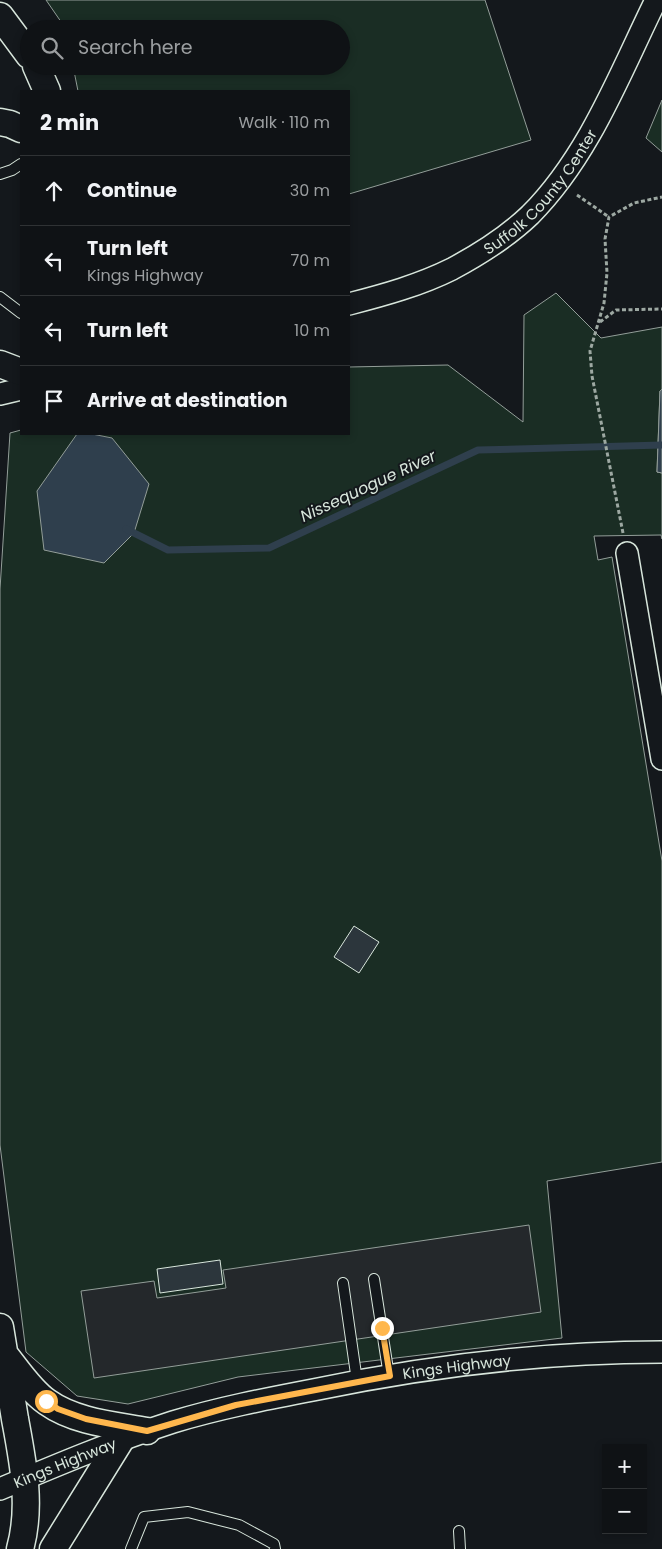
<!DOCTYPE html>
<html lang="en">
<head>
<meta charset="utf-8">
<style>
	body { margin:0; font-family:Poppins,sans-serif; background:#181b1e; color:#f1f3f6 }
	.controls { position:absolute; right:15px; bottom:15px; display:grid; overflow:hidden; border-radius:0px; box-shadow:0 2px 8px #0003 }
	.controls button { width:45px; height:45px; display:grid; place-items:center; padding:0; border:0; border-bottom:1px solid #2f3234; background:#0f1215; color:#f1f3f6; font:25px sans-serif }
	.stop { position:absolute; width:15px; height:15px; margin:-11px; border:4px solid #ffb74d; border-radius:50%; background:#fff }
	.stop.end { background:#ffb74d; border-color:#fff; box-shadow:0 1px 5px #0008 }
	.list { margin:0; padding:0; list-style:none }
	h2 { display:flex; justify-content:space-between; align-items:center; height:65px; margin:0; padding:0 20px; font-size:21px }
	h2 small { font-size:16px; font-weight:400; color:#9b9ea0 }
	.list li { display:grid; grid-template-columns:32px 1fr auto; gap:15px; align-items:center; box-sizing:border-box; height:70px; padding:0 20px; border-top:1px solid #2f3234 }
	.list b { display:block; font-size:19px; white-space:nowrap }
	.list p { margin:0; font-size:16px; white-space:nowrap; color:#9b9ea0 }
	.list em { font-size:16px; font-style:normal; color:#9b9ea0 }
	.icon { flex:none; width:28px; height:28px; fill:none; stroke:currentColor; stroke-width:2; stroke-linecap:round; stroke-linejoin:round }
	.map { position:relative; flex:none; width:662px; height:1549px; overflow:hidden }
	.search { position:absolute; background:#0f1215; box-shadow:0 2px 8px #0003; left:20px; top:20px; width:330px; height:55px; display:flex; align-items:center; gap:12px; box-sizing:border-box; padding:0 18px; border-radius:28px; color:#9b9ea0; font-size:19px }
	.panel { position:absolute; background:#0f1215; box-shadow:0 2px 8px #0003; left:20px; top:90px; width:330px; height:345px; border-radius:0px }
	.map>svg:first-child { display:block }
</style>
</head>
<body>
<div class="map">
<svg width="662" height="1549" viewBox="0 0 662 1549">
	<rect width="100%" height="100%" fill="#14181c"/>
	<path fill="#1a2d24" stroke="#939e99" d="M46 0H485L531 140 349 194V91H78L73 66H341V29H66Z
		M662 100V152L646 138Z
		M556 293 601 338 662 327V389L660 391 657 472 662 473V539L661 535 594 536 598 560 612 557 662 861V1162L547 1181 562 1338 238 1377 128 1404 77 1396 26 1352 0 1145V589L10 433 21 430V434H349V367L448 365 523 422 524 315Z"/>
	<path fill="#24282b" stroke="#939e99" d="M529 1225 541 1312 94 1378 81 1291 154 1281 157 1298 226 1288 223 1270Z"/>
	<path fill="#2f3f4d" stroke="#939e99" d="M662 389V473L657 472 660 391Z
		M77 434H92L112 438 149 484 134 533 104 563 44 550 37 491Z"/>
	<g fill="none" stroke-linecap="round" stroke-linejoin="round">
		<path stroke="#2f3f4d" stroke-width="7" d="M126 529 168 550 269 548 478 450 662 445"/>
	</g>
	<path fill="#2c363c" stroke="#d8e6dc" d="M354 926 379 942 359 973 334 957Z
		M220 1260 223 1284 160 1293 157 1269Z"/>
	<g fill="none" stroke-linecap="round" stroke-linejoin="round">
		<g stroke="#d8e6dc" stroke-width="12">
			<path id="service" d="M0 174 12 170 21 164
				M0 297 21 313
				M374 1279 389 1376
				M343 1283 357 1381
				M459 1531 460 1549
				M131 1549 144 1517 188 1512 239 1525 274 1544 275 1549"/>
		</g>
		<g stroke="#d8e6dc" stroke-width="24">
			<g id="minor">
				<path id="s1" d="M349 304C384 295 420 285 452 269 480 254 507 237 530 215 589 156 620 73 656 0"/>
				<path d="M0 394 21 389"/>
				<path d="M627 553 662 759"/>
				<path id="s2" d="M0 1489C57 1465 114 1441 173 1422 219 1408 266 1399 313 1390 428 1366 544 1352 662 1352"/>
			</g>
		</g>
		<g stroke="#d8e6dc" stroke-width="29">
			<path id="tertiary" d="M0 16 29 55
				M36 66 47 91
				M0 122 10 124 21 129
				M0 364 21 372
				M0 1327C5 1358 10 1388 15 1419 23 1462 32 1506 20 1549
				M6 1356C18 1371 31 1391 47 1402 75 1422 114 1425 147 1431
				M53 1549 120 1441"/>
		</g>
		<path stroke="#9da8a2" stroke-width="3" stroke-dasharray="4 2.5" stroke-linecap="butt" d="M577 195 609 217
			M600 322 616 310 662 309
			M623 533 592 376 590 351 604 303 607 273 605 239 609 217 634 203 662 197"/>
		<use href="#service" stroke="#14181c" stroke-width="10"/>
		<use href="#minor" stroke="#14181c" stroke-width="21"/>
		<use href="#tertiary" stroke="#14181c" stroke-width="26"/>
	</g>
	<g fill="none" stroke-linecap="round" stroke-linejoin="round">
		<path stroke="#ffb74d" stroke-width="6" d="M46 1401 58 1409 86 1419 147 1431 236 1405 390 1376 382 1328"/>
	</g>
	<g text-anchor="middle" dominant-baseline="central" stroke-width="4" stroke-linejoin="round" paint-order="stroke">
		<g font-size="15" fill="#d8e6dc" stroke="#14181c">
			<text stroke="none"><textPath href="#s1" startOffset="228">Suffolk County Center</textPath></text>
			<text stroke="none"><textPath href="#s2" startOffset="475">Kings Highway</textPath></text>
			<text stroke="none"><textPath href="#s2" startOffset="70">Kings Highway</textPath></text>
		</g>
		<g font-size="16" font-style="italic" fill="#d8e6dc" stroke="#14181c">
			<text transform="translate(368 486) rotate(-25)">Nissequogue River</text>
		</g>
	</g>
</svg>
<div class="controls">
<button>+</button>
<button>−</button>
</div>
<div class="stop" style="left:46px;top:1401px"></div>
<div class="stop end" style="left:382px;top:1328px"></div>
<div class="search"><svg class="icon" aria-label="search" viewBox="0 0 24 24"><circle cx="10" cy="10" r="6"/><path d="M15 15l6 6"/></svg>Search here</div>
<section class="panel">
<h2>2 min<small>Walk · 110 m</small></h2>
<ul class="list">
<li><svg class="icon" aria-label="ahead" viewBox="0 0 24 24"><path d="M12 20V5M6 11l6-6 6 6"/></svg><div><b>Continue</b></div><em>30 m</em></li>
<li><svg class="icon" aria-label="left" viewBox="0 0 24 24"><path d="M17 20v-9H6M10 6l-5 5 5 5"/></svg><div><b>Turn left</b><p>Kings Highway</p></div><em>70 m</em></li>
<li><svg class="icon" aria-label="left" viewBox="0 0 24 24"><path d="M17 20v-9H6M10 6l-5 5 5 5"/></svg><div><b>Turn left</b></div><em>10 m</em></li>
<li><svg class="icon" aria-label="arrive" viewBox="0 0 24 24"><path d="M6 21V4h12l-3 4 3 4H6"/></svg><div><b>Arrive at destination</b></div></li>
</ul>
</section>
</div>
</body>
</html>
